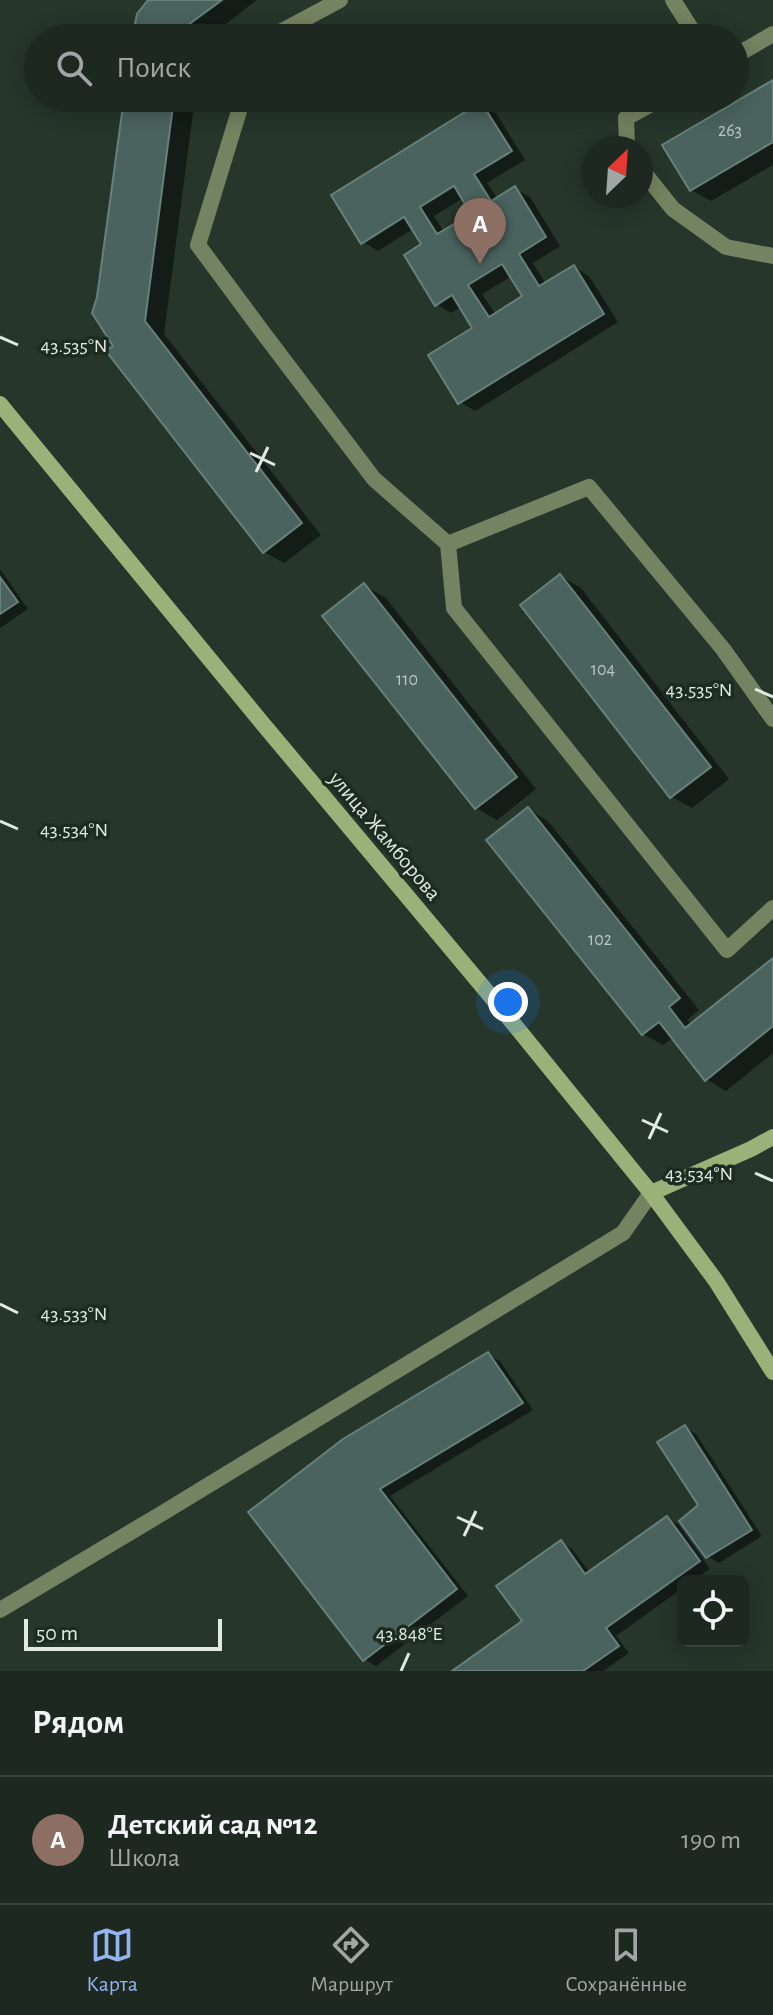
<!DOCTYPE html>
<html lang="ru">
<head>
<meta charset="utf-8">
<style>
	body { margin:0; font-family:"Alegreya Sans",sans-serif; background:#29342d; color:#f1f3f6 }
	.controls { position:absolute; right:24px; bottom:24px; display:grid; overflow:hidden; border-radius:12px; box-shadow:0 4px 20px #0003 }
	.controls button { width:72px; height:72px; display:grid; place-items:center; padding:0; border:0; border-bottom:2px solid #3a443e; background:#1c2820; color:#f1f3f6; font:40px sans-serif }
	.compass { position:absolute; left:581px; top:136px; width:72px; height:72px; border-radius:50%; background:#1c2820; box-shadow:0 4px 20px #0003; rotate:25deg }
	.scale { position:absolute; left:24px; bottom:20px; width:198px; box-sizing:border-box; padding-left:8px; border:4px solid #e0eae3; border-top:0; font-size:22px; line-height:28px; white-space:nowrap; color:#e0eae3; -webkit-text-stroke:6px #1c2c21; paint-order:stroke }
	.you { position:absolute; left:508px; top:1002px; width:28px; height:28px; margin:-20px; border:6px solid #fff; border-radius:50%; background:#1a73e8; box-shadow:0 0 0 12px #1a73e833 }
	.badge { display:grid; place-items:center; width:52px; height:52px; border-radius:50%; background:#95b2f1; color:#fff; font-size:26px; font-weight:700 }
	.pin { position:absolute; translate:-50% -66px; filter:drop-shadow(0 2px 4px #0008) }
	.pin::after { content:''; position:absolute; top:42px; width:28px; height:24px; background:inherit; clip-path:polygon(0 0,100% 0,50% 100%) }
	.list { margin:0; padding:0; list-style:none }
	h2 { display:flex; justify-content:space-between; align-items:center; height:104px; margin:0; padding:0 32px; font-size:34px }
	h2 small { font-size:26px; font-weight:400; color:#a0a6a5 }
	.list li { display:grid; grid-template-columns:52px 1fr auto; gap:24px; align-items:center; box-sizing:border-box; height:128px; padding:0 32px; border-top:2px solid #3a443e }
	.list b { display:block; font-size:30px; white-space:nowrap }
	.list p { margin:0; font-size:26px; white-space:nowrap; color:#a0a6a5 }
	.list em { font-size:26px; font-style:normal; color:#a0a6a5 }
	.icon { flex:none; width:44px; height:44px; fill:none; stroke:currentColor; stroke-width:2; stroke-linecap:round; stroke-linejoin:round }
	.map { position:relative; flex:none; width:773px; height:1671px; overflow:hidden }
	.search { position:absolute; background:#1c2820; box-shadow:0 4px 20px #0003; left:24px; right:24px; top:24px; height:88px; display:flex; align-items:center; gap:20px; box-sizing:border-box; padding:0 28px; border-radius:44px; color:#a0a6a5; font-size:30px }
	.sheet { height:232px; background:#1c2820 }
	nav { display:flex; justify-content:space-around; align-items:center; box-sizing:border-box; height:112px; border-top:2px solid #3a443e; background:#1c2820; font-size:22px; color:#a0a6a5 }
	nav a { display:grid; justify-items:center; gap:4px }
	nav .on { color:#95b2f1 }
	.map>svg:first-child { display:block }
</style>
</head>
<body>
<div class="map">
<svg width="773" height="1671" viewBox="0 0 773 1671">
	<rect width="100%" height="100%" fill="#26362b"/>
	<path fill="#0007" fill-rule="evenodd" d="M150 0H257L208 38H134Z
		M773 82V165L711 201 691 190Z
		M126 98H195L164 334 321 535 284 563 264 552 116 346 99 297Z
		M482 105 496 113 525 160 487 183 498 199 515 189 530 197 560 246 533 263 546 284 574 267 589 276 618 322 475 411 460 402 475 328 461 307 451 313 436 304 424 245 413 229 378 251 363 242ZM463 198 474 214 444 232 434 216ZM512 276 525 297 496 315 482 294Z
		M0 569 28 609 0 628Z
		M560 576 581 588 729 779 692 808 672 797 523 605Z
		M364 586 385 597 536 789 497 820 476 808 325 616Z
		M528 809 548 821 699 1010 687 1020 692 1025 773 961V1053L726 1091 706 1079 673 1038 663 1045 643 1034Z
		M488 1355 500 1361 533 1410 390 1496 468 1596 376 1666 364 1659 344 1441Z
		M685 1427 696 1434 762 1536 719 1563 707 1556 701 1505Z
		M667 1518 679 1525 710 1569 693 1581H683V1588L616 1636 629 1653 603 1671H455L525 1621 561 1542 572 1549 590 1573Z"/>
	<path fill="#4a635e" stroke="#67807b" stroke-width="2" fill-rule="evenodd" d="M148 0H222L188 25 182 38H132L137 14Z
		M773 80V142L690 191 662 145Z
		M124 98H174L145 321 302 523 263 553 106 351 113 346 92 313 97 297Z
		M481 102 512 151 474 174 491 201 515 186 546 237 519 254 539 286 574 265 604 314 458 404 428 355 472 328 452 295 435 306 404 255 421 244 404 217 361 244 331 195ZM454 186 471 214 437 234 420 207ZM502 264 522 296 489 317 468 285Z
		M560 574 711 767 670 798 520 605Z
		M0 577 18 602 0 614Z
		M364 583 517 777 475 809 322 616Z
		M528 807 680 998 669 1007 685 1028 773 958V1026L705 1081 659 1022 642 1035 486 840Z
		M488 1352 523 1403 380 1489 457 1589 363 1661 248 1512 343 1439Z
		M685 1425 752 1530 706 1558 679 1521 698 1505 657 1442Z
		M667 1516 700 1561 606 1628 619 1646 583 1671H452L522 1621 496 1586 561 1540 585 1574Z"/>
	<g fill="none" stroke-linecap="round" stroke-linejoin="round">
		<path stroke="#748361" stroke-width="16" d="M673 0 697 38
			M269 38 340 0
			M735 56 773 34
			M243 98 198 245 261 330 374 479 448 544 589 487 723 649 773 719
			M627 148 626 118 662 98
			M641 169 673 209 726 247 773 256
			M448 544 454 608 727 950 773 908
			M0 1610 161 1514 623 1233 651 1193"/>
		<path stroke="#9ab179" stroke-width="16" d="M0 404 258 718 504 1012 651 1193 716 1281 773 1372
			M651 1193 751 1149 773 1137"/>
	</g>
	<path fill="none" stroke="#e0eae3" stroke-width="3" d="M0 337 18 345M250 453 275 465M256 472 268 447M755 689 773 697M0 821 18 829M642 1120 668 1132M649 1139 661 1113M755 1173 773 1181M0 1304 18 1313M457 1517 483 1529M464 1536 476 1511M401 1671 409 1653"/>
	<g text-anchor="middle" dominant-baseline="central" stroke-width="7" stroke-linejoin="round" paint-order="stroke">
		<g font-size="18" fill="#bac8c2">
			<text x="730" y="131">263</text>
			<text x="603" y="670">104</text>
			<text x="407" y="680">110</text>
			<text x="600" y="940">102</text>
		</g>
		<g font-size="22" fill="#e0eae3" stroke="#1c2c21">
			<text transform="translate(385 836) rotate(50)">улица Жамборова</text>
		</g>
	</g>
	<g font-size="20" text-anchor="middle" fill="#e0eae3" stroke="#1c2c21" stroke-width="7" stroke-linejoin="round" paint-order="stroke">
		<text x="74" y="352">43.535°N</text>
		<text x="699" y="696">43.535°N</text>
		<text x="74" y="836">43.534°N</text>
		<text x="699" y="1180">43.534°N</text>
		<text x="74" y="1320">43.533°N</text>
		<text x="409" y="1640">43.848°E</text>
	</g>
</svg>
<div class="controls">
<button><svg class="icon" aria-label="locate" viewBox="0 0 24 24"><circle cx="12" cy="12" r="6"/><path d="M12 2v4M12 18v4M2 12h4M18 12h4"/></svg></button>
</div>
<svg class="compass" viewBox="-18 -18 36 36"><path d="M0-13l5 13h-10z" fill="#e53935"/><path d="M0 13l5-13h-10z" fill="#a0a6a5"/></svg>
<div class="scale">50 m</div>
<div class="you"></div>
<div class="pin badge" style="left:480px;top:264px;background:#8d6e63">A</div>
<div class="search"><svg class="icon" aria-label="search" viewBox="0 0 24 24"><circle cx="10" cy="10" r="6"/><path d="M15 15l6 6"/></svg>Поиск</div>
</div>
<section class="sheet">
<h2>Рядом<small></small></h2>
<ul class="list">
<li><span class="badge" style="background:#8d6e63">A</span><div><b>Детский сад №12</b><p>Школа</p></div><em>190 m</em></li>
</ul>
</section>
<nav>
<a class="on"><svg class="icon" aria-label="map" viewBox="0 0 24 24"><path d="M3 6l6-2 6 2 6-2v14l-6 2-6-2-6 2zM9 4v14M15 6v14"/></svg>Карта</a>
<a><svg class="icon" aria-label="directions" viewBox="0 0 24 24"><path d="M12 3l9 9-9 9-9-9zM9 14v-3h6M13 9l2 2-2 2"/></svg>Маршрут</a>
<a><svg class="icon" aria-label="saved" viewBox="0 0 24 24"><path d="M7 4h10v16l-5-4-5 4z"/></svg>Сохранённые</a>
</nav>
</body>
</html>
